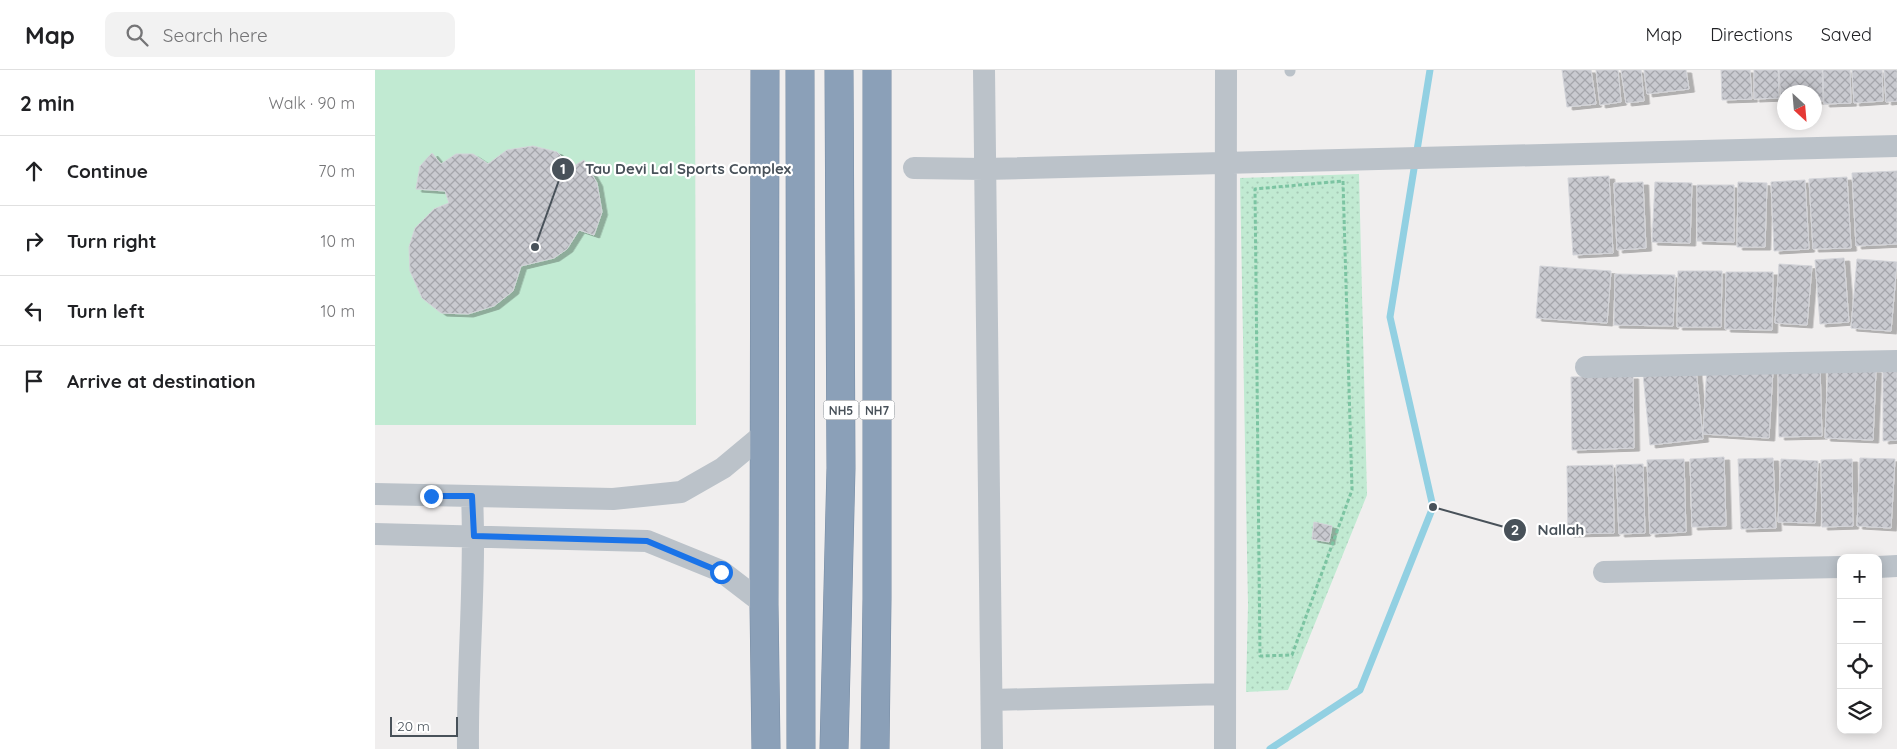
<!DOCTYPE html>
<html lang="en">
<head>
<meta charset="utf-8">
<style>
	body { margin:0; font-family:Quicksand,sans-serif; background:#f2f2f2; color:#202124 }
	.controls { position:absolute; right:15px; bottom:15px; display:grid; overflow:hidden; border-radius:10px; box-shadow:0 2px 12px #0003 }
	.controls button { width:45px; height:45px; display:grid; place-items:center; padding:0; border:0; border-bottom:1px solid #e0e0e0; background:#fff; color:#202124; font:25px sans-serif }
	.compass { position:absolute; left:1402px; top:15px; width:45px; height:45px; border-radius:50%; background:#fff; box-shadow:0 2px 12px #0003; rotate:154deg }
	.scale { position:absolute; left:15px; bottom:12px; width:68px; box-sizing:border-box; padding-left:5px; border:2px solid #485159; border-top:0; font-size:14px; line-height:18px; white-space:nowrap; color:#485159; -webkit-text-stroke:4px #fff; paint-order:stroke }
	.stop { position:absolute; width:15px; height:15px; margin:-11px; border:4px solid #1a73e8; border-radius:50%; background:#fff }
	.stop.end { background:#1a73e8; border-color:#fff; box-shadow:0 1px 5px #0008 }
	.list { margin:0; padding:0; list-style:none }
	h2 { display:flex; justify-content:space-between; align-items:center; height:65px; margin:0; padding:0 20px; font-size:21px }
	h2 small { font-size:16px; font-weight:400; color:#757577 }
	.list li { display:grid; grid-template-columns:32px 1fr auto; gap:15px; align-items:center; box-sizing:border-box; height:70px; padding:0 20px; border-top:1px solid #e0e0e0 }
	.list b { display:block; font-size:19px; white-space:nowrap }
	.list em { font-size:16px; font-style:normal; color:#757577 }
	.icon { flex:none; width:28px; height:28px; fill:none; stroke:currentColor; stroke-width:2; stroke-linecap:round; stroke-linejoin:round }
	.map { position:relative; flex:none; width:1522px; height:679px; overflow:hidden }
	header { display:flex; align-items:center; gap:30px; box-sizing:border-box; height:70px; padding:0 25px; background:#fff; border-bottom:1px solid #e0e0e0 }
	header strong { font-size:24px }
	nav { display:flex; gap:28px; margin-inline-start:auto; font-size:18px }
	.search { width:350px; height:45px; background:#f2f2f2; display:flex; align-items:center; gap:12px; box-sizing:border-box; padding:0 18px; border-radius:10px; color:#757577; font-size:19px }
	main { display:flex }
	aside { flex:1; background:#fff }
	.map>svg:first-child { display:block }
</style>
</head>
<body>
<header>
<strong>Map</strong>
<div class="search"><svg class="icon" aria-label="search" viewBox="0 0 24 24"><circle cx="10" cy="10" r="6"/><path d="M15 15l6 6"/></svg>Search here</div>
<nav><a>Map</a><a>Directions</a><a>Saved</a></nav>
</header>
<main>
<aside>
<h2>2 min<small>Walk · 90 m</small></h2>
<ul class="list">
<li><svg class="icon" aria-label="ahead" viewBox="0 0 24 24"><path d="M12 20V5M6 11l6-6 6 6"/></svg><div><b>Continue</b></div><em>70 m</em></li>
<li><svg class="icon" aria-label="right" viewBox="0 0 24 24"><path d="M7 20v-9h11M14 6l5 5-5 5"/></svg><div><b>Turn right</b></div><em>10 m</em></li>
<li><svg class="icon" aria-label="left" viewBox="0 0 24 24"><path d="M17 20v-9H6M10 6l-5 5 5 5"/></svg><div><b>Turn left</b></div><em>10 m</em></li>
<li><svg class="icon" aria-label="arrive" viewBox="0 0 24 24"><path d="M6 21V4h12l-3 4 3 4H6"/></svg><div><b>Arrive at destination</b></div></li>
</ul>
</aside>
<div class="map">
<svg width="1522" height="679" viewBox="0 0 1522 679">
	<defs>
		<pattern id="green-dots" width="8" height="8" patternUnits="userSpaceOnUse" patternTransform="scale(1.25)"><rect width="8" height="8" fill="#c1ead2"/><path d="M2 2h.1M6 6h.1" fill="none" stroke="#a7cab7" stroke-width="1.8" stroke-linecap="round"/></pattern>
		<pattern id="building-cross-hatch" width="8" height="8" patternUnits="userSpaceOnUse" patternTransform="scale(1.25)"><rect width="8" height="8" fill="#c9cad0"/><path d="M0 0l8 8M0 8l8-8" fill="none" stroke="#a5a6ac"/></pattern>
		<filter id="shadow"><feDropShadow dx="5.5" dy="3" stdDeviation="0" flood-color="#0004"/></filter>
	</defs>
	<rect width="100%" height="100%" fill="#f0eeee"/>
	<path fill="url(#green-dots)" d="M984 104 992 425 913 620 871 622 873 535 865 108Z"/>
	<path fill="#c1ead2" d="M0 0H320L321 355H0Z"/>
	<g fill="none" stroke-linecap="round" stroke-linejoin="round">
		<path stroke="#92d0e2" stroke-width="7" d="M895 679 985 620 1058 437 1015 247 1055 0"/>
	</g>
	<path fill="url(#building-cross-hatch)" stroke="#d3d4d9" filter="url(#shadow)" d="M1187 0H1216L1221 34 1192 37Z
		M1221 0H1243L1246 32 1225 35Z
		M1246 0H1266L1269 31 1251 33Z
		M1269 0H1311L1314 19 1272 24Z
		M1346 0H1375L1377 29 1347 30Z
		M1379 0H1403L1404 28 1379 29Z
		M1404 0H1447L1448 31H1440V22H1410V32H1406Z
		M1448 0H1475L1476 33 1449 34Z
		M1477 0H1507L1508 31 1479 33Z
		M1509 0H1522V31L1511 32Z
		M158 76 182 82 197 97 209 90 222 113 227 142 219 165 204 160 192 179 179 188 146 196 138 221 119 236 93 244 66 243 47 228 35 201 34 177 40 158 59 139 74 133 70 121 41 119 45 96 57 83 66 94 81 84H98L113 94 132 80Z
		M1522 101V174L1481 176 1477 103Z
		M1234 106 1238 183 1198 185 1193 108Z
		M1472 107 1476 178 1438 179 1434 109Z
		M1430 110 1434 179 1399 181 1396 112Z
		M1268 112 1271 178 1242 180 1239 113Z
		M1280 112 1317 113 1315 173 1277 172Z
		M1363 112 1392 113 1390 177H1362Z
		M1322 115H1359V172L1322 171Z
		M1469 188 1474 252 1445 254 1440 190Z
		M1482 189 1522 192 1516 261 1476 258Z
		M1404 194 1437 196 1432 255 1400 253Z
		M1165 196 1236 201 1232 253 1161 248Z
		M1303 201H1347L1346 257H1302Z
		M1351 202H1398L1397 260 1350 259Z
		M1240 204 1300 205 1298 256 1239 255Z
		M1332 296 1398 300 1394 368 1328 364Z
		M1445 296 1447 366 1404 367 1403 297Z
		M1453 298 1501 300 1498 370 1450 368Z
		M1321 299 1328 369 1275 375 1268 304Z
		M1508 301H1522V370L1508 371Z
		M1258 306 1259 378 1197 380 1196 307Z
		M1349 387 1351 456 1317 457 1315 389Z
		M1398 388 1401 458 1366 459 1363 389Z
		M1485 388 1520 389 1516 458 1482 456Z
		M1309 389 1311 462 1275 464 1272 390Z
		M1406 389 1443 391 1440 453 1403 452Z
		M1477 389 1478 456 1447 457 1446 390Z
		M1268 394 1270 463 1244 464 1241 395Z
		M1238 395 1239 463 1193 464 1192 396Z
		M939 452 957 456 954 472 937 469Z"/>
	<g fill="none" stroke-linecap="round" stroke-linejoin="round">
		<g stroke="#768ba3" stroke-width="29">
			<path id="highway" d="M390 0 389 534 391 679
				M425 0 426 679
				M459 679 466 398 464 0
				M500 679 502 529V0"/>
		</g>
		<path stroke="#7cc4a2" stroke-width="3" stroke-dasharray="4 2.5" stroke-linecap="butt" d="M968 111 977 420 917 585 885 586 880 119Z"/>
		<path stroke="#bbc2c9" stroke-width="11" d="M915 0V1"/>
		<path stroke="#bbc2c9" stroke-width="22" d="M609 0 617 679
			M539 98 609 99 1522 76
			M1211 297 1522 291
			M0 424 238 429 306 422 348 398 390 363
			M0 464 272 471 346 501 389 534
			M1503 497 1522 496
			M1229 502 1466 497
			M617 630 850 624
			M93 679C92 595 101 510 97 426
			M850 679 851 0"/>
		<use href="#highway" stroke="#8ba0b8" stroke-width="28"/>
	</g>
	<g fill="none" stroke-linecap="round" stroke-linejoin="round">
		<path stroke="#1a73e8" stroke-width="6" d="M56 426H97L99 466 272 471 346 502"/>
	</g>
	<g text-anchor="middle" dominant-baseline="central" stroke-width="4.5" stroke-linejoin="round" paint-order="stroke">
		<g fill="#fff" stroke="#7f858b" stroke-width="1">
			<rect x="448.5" y="330.5" width="35" height="19" rx="4"/>
			<rect x="484.5" y="330.5" width="35" height="19" rx="4"/>
		</g>
		<g font-size="12" font-weight="bold" fill="#485159">
			<text x="466" y="340">NH5</text>
			<text x="502" y="340">NH7</text>
		</g>
	</g>
	<path fill="none" stroke="#485159" stroke-width="2" d="M160 177L188 99M1058 437L1140 460"/>
	<g fill="#485159" stroke="#fff" stroke-width="2">
		<circle cx="160" cy="177" r="5"/>
		<circle cx="1058" cy="437" r="5"/>
		<circle cx="188" cy="99" r="12"/>
		<circle cx="1140" cy="460" r="12"/>
	</g>
	<g font-size="15" text-anchor="middle" font-weight="bold" fill="#fff">
		<text x="188" y="104">1</text>
		<text x="1140" y="465">2</text>
	</g>
	<g font-size="15" text-anchor="middle" font-weight="bold" fill="#485159" stroke="#fff" stroke-width="4.5" stroke-linejoin="round" paint-order="stroke">
		<text x="313" y="104">Tau Devi Lal Sports Complex</text>
		<text x="1186" y="465">Nallah</text>
	</g>
</svg>
<div class="controls">
<button>+</button>
<button>−</button>
<button><svg class="icon" aria-label="locate" viewBox="0 0 24 24"><circle cx="12" cy="12" r="6"/><path d="M12 2v4M12 18v4M2 12h4M18 12h4"/></svg></button>
<button><svg class="icon" aria-label="layers" viewBox="0 0 24 24"><path d="M12 4l9 5-9 5-9-5zM3 14l9 5 9-5"/></svg></button>
</div>
<svg class="compass" viewBox="-18 -18 36 36"><path d="M0-13l5 13h-10z" fill="#e53935"/><path d="M0 13l5-13h-10z" fill="#757577"/></svg>
<div class="scale">20 m</div>
<div class="stop" style="left:346px;top:502px"></div>
<div class="stop end" style="left:56px;top:426px"></div>
</div>
</main>
</body>
</html>
